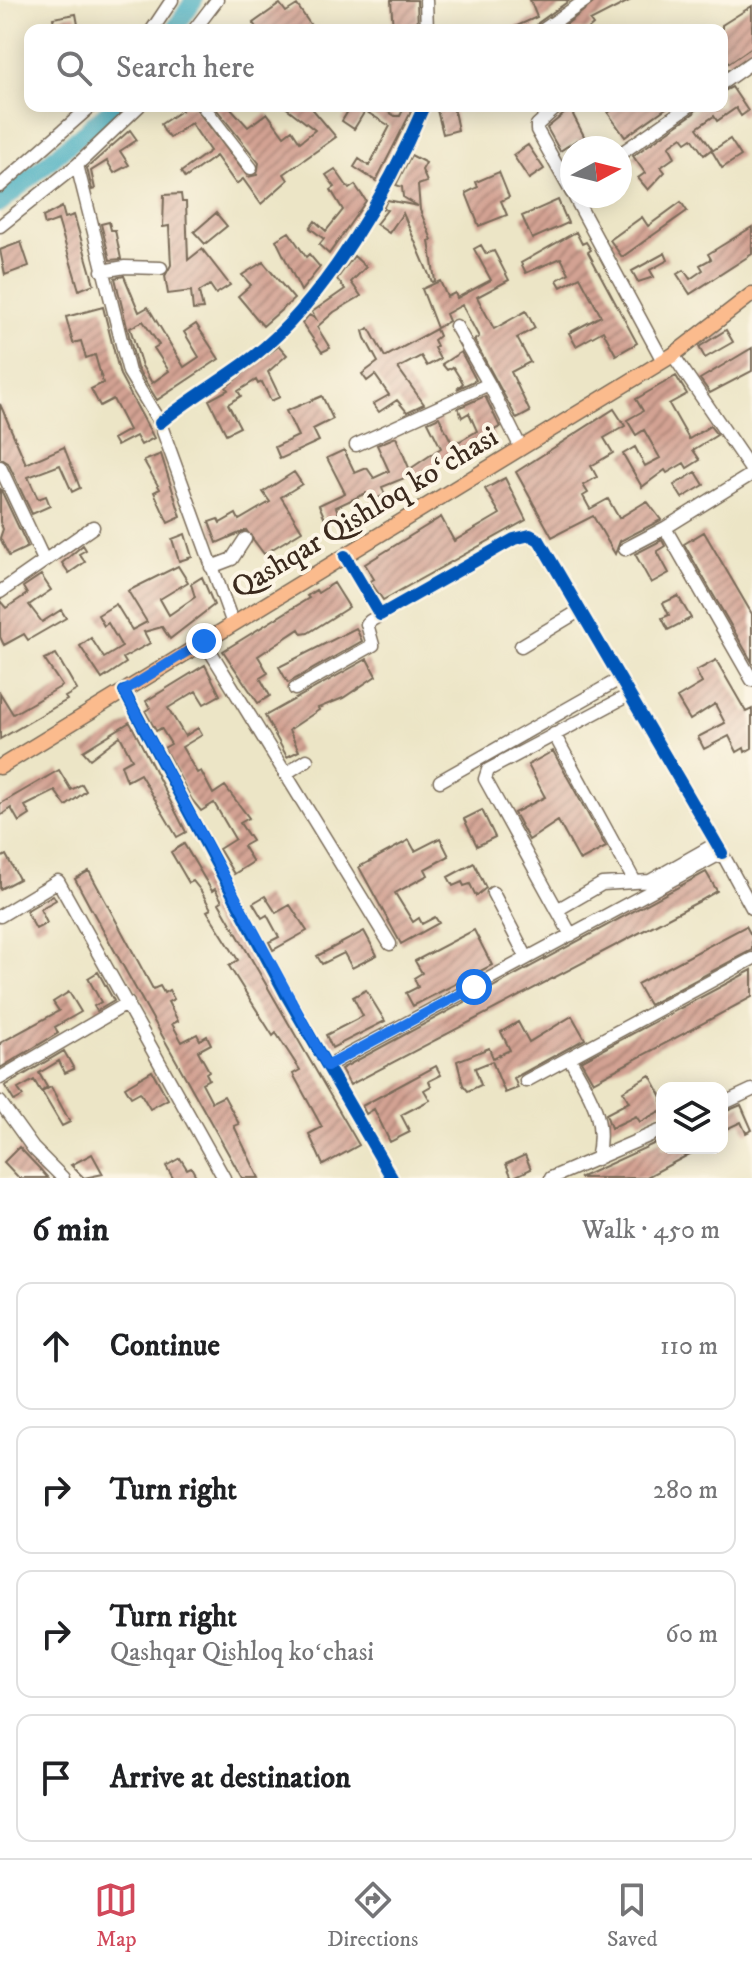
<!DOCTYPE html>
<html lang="en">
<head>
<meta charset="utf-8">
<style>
	body { margin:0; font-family:"IM FELL DW Pica",serif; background:#f2f2f2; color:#202124 }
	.controls { position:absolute; right:24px; bottom:24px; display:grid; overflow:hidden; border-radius:16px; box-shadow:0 4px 20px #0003 }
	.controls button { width:72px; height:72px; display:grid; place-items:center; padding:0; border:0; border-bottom:2px solid #e0e0e0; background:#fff; color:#202124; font:40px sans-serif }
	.compass { position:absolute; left:560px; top:136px; width:72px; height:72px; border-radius:50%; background:#fff; box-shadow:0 4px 20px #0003; rotate:83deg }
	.stop { position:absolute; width:24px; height:24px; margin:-18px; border:6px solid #1a73e8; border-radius:50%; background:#fff }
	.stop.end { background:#1a73e8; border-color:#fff; box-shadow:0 2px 8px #0008 }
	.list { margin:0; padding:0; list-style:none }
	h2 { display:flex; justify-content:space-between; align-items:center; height:104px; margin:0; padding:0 32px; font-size:34px }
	h2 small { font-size:26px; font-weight:400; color:#757577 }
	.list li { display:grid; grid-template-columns:52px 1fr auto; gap:24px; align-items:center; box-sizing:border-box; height:128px; margin:0 16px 16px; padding:0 16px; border:2px solid #e0e0e0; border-radius:16px }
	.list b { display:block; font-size:30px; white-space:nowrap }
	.list p { margin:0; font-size:26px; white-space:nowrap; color:#757577 }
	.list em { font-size:26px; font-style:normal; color:#757577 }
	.icon { flex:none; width:44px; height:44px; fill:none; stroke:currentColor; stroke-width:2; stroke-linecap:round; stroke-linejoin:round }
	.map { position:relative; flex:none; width:752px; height:1178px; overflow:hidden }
	.search { position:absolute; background:#fff; box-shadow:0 4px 20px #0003; left:24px; right:24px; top:24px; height:88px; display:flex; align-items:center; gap:20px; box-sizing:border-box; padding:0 28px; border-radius:16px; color:#757577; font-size:30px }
	.sheet { height:680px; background:#fff }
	nav { display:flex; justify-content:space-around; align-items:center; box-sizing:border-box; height:112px; border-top:2px solid #e0e0e0; background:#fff; font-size:22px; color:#757577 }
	nav a { display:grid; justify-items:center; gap:4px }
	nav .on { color:#d1495b }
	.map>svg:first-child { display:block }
</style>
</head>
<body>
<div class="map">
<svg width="752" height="1178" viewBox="0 0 752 1178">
	<defs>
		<pattern id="building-hatch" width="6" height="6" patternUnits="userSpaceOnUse" patternTransform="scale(2)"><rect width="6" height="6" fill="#d3a293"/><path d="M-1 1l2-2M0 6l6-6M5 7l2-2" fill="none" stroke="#ac8477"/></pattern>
	</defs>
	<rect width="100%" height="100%" fill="#fcf5e5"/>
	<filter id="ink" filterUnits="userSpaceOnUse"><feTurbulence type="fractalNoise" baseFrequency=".0125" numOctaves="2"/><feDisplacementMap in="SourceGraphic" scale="16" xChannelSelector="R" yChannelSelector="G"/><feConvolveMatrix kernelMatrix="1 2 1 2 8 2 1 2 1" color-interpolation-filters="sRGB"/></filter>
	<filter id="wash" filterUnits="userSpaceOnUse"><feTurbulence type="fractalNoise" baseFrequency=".006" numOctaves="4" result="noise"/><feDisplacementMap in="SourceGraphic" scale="32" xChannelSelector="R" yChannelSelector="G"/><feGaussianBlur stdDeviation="1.8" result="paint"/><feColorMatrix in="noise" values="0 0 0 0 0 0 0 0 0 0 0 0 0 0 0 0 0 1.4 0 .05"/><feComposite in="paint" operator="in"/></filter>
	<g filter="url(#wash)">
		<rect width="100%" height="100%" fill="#ece5c6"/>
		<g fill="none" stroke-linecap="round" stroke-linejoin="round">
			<path stroke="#40abbf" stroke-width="18" d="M174 30 194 0
				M0 203 115 106"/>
		</g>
		<g id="blocks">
			<path fill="url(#building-hatch)" fill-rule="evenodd" d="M391 0H417L418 30H393Z
				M530 0H570L538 23 534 30H508L537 17Z
				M597 0H631L590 21 593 25 587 30H559Z
				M280 4 286 12 297 5 314 30H258L253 23Z
				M752 6V47L729 63 722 53V25Z
				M76 14 79 30H55L53 18Z
				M732 87 748 111 741 116 736 108 717 121 714 116 697 128 712 149 704 155 692 138 686 142 682 137 669 146 675 157 661 167 665 172 648 190 638 178 645 173 633 156 694 113 698 106H722V92Z
				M179 106H194L248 177 257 175 259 163 214 106H229L248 127 267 113 284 136 292 130 300 142 315 130 284 106H310L336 137 284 174 288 180 261 204 243 179 236 184 216 156 185 178 181 172 210 151 191 123 170 138 164 131 161 124 182 110Z
				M351 106H379L395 116H400L405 106H414L376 181 354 167 359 159 369 166 390 126 365 111 354 129 342 121Z
				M436 106H453L458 130 443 134Z
				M611 106H669L625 137 608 113 613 109Z
				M570 109 584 136 592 148H582L577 140 560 151 547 128Z
				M130 130 137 140 120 151 129 165 114 173 107 161 91 171 95 189 92 190 87 168Z
				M730 139 741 156 722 168 712 151Z
				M528 145 544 169 529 179 513 155Z
				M411 155 426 163 422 170 427 182 418 185 420 210 432 240 429 241 435 281 432 282 403 213 389 233 376 224 387 210 383 209 387 200 418 206 403 197 402 187 396 185Z
				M335 169 349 189 355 185 366 201 329 254 319 245 324 239 310 228 315 221 326 231 343 210 331 190 335 187 326 175Z
				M499 172 509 197 501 201 507 215 479 226 466 193 478 187 476 182Z
				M181 194 182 202H186L188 260 202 249 230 285 216 294 210 285 199 292 203 309 193 310 191 291 168 294 165 276 171 265 169 226 163 227 164 195Z
				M558 200 568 223 532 239 522 216Z
				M681 202 687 211 622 257 610 240 642 217 648 226Z
				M62 207 65 218 74 215 94 284 79 290 58 220 45 225 43 217Z
				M216 213 227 226 205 244 194 232Z
				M109 222 111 230H115L121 259 110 260 101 224Z
				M752 227V254L690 294 677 274 684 270 690 279 703 270 700 265 711 259 708 254Z
				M289 232 306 257 309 254 320 267 301 291 276 240Z
				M576 232 582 244 586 242 591 250 588 252 637 343 616 355 603 331 576 346 569 333 601 316 580 277 561 287 557 280 569 273 561 258 526 273 521 263Z
				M21 242 29 266 5 275 0 250Z
				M481 245 486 254 494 251 509 280 477 297 494 329 526 311 535 328 517 338 530 362 511 372 530 412 517 419 474 340 479 337 462 305 446 314 449 321 437 328 422 289 440 281 447 297 455 293 457 298 491 280 474 249Z
				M665 253 668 260 650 270 654 277 638 282 632 271Z
				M354 256 366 267 351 282 361 296 334 312 317 327 330 348 322 352 302 323 309 315 316 319 312 312 345 289 337 279Z
				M263 262 294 299 263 326 238 296 251 285 242 275Z
				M124 276 139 312 148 307 184 367 199 357 184 332 196 324 219 359 157 400 137 368 115 278ZM143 321 159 345 154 348 169 371 152 383 142 366 130 328Z
				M103 307 120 375 154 438 141 445 136 436 117 446 113 439 129 430 113 399 100 406 91 389 103 383 95 355 86 358 81 341 73 343 66 317Z
				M369 328 385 357 436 329 439 336 434 340 437 346 434 348 440 359 427 366 421 356 398 368 424 404 407 412 397 400 379 412 373 404 389 395 375 375 367 381 362 374 378 362 365 338 363 331Z
				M726 330 733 342 705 358 699 347Z
				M279 346 287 355 268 372 280 397 271 401 262 382 258 384 256 380 238 391 241 396 228 404 240 427 226 434 209 400 228 390 226 387Z
				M752 348V371L710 393 700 379Z
				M461 352 476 380 457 389 463 383 453 367 447 370 442 364Z
				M676 376 687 394 669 404 689 439 710 426 717 435 693 450 700 460 687 468 684 463 667 473 665 470 642 487 623 454 635 447 645 466 660 458 644 430 636 435 627 420 643 411 636 399Z
				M322 396 333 419 313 429 319 441 280 459 275 447 298 436 286 411Z
				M485 396 500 427 492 431 495 436 415 477 410 469 441 448 428 422 439 417 452 443 460 441 477 431 469 413 462 417 458 408Z
				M0 404 26 464 64 447 80 488 72 492 60 465 28 477 38 499 46 496 50 506 32 514 8 463 0 458Z
				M614 409 625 426 604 438 613 453 591 466 597 477 583 485 588 493 583 496 590 509 608 499 619 518 647 501 661 520 620 541 615 554 593 516 552 537 516 472Z
				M396 437 412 475 382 487 385 495 372 501 366 493 336 507 339 515 326 521 319 505 345 493 327 458 344 450 355 473 367 468 374 478 389 471 377 445Z
				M161 454 181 517 168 523 154 492 160 489 144 461Z
				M294 472 302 484 281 497 302 531 264 554 246 530 217 543 209 522 218 519 220 523 236 514 239 520 270 502 263 492Z
				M696 472 704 485 682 498 674 485Z
				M505 478 526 520 383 600 370 581 374 579 365 564 441 517 454 541 500 514 485 489Z
				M0 488 28 547 9 556 0 538 3 529 0 522Z
				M704 532 752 614V662L684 544Z
				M185 534 192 557 179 561 172 539Z
				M662 540 665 546 657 551 669 573 651 583 635 554Z
				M83 545 86 550 79 554 85 562 69 573 62 563Z
				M178 566 188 582 160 599 169 615 195 597 191 584 202 577 214 605 170 639 162 627 144 632 150 643 123 658 126 663 102 679 80 646 91 638 104 658 122 647 108 623 104 626 98 615 116 604 132 630 147 622 128 591Z
				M41 575 51 590 29 605 42 622 61 610 66 618 28 640 24 634 4 645 0 637V601L6 608 27 594 23 587Z
				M334 583 349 607 308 633 302 634 299 629 258 656 268 673 260 678 270 696 258 703 223 651 309 598 307 596 316 590 318 593Z
				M678 596 691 618 668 630 662 618 669 615 663 603Z
				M356 628 362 641 288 683 279 667Z
				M56 654 77 690 65 697 67 700 0 739V693L13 714 62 686 44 659Z
				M367 659 376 676 343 698 318 708 319 710 289 730 299 751 287 757 265 716Z
				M716 660 746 712 752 709V748L745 752 744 748 737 752 729 736 704 749 698 737 725 723 715 704 690 720 677 698 702 683 696 671Z
				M205 665 220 695 204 704 196 691 168 708 185 736 198 728 202 735 182 747 197 773 201 771 213 794 225 786 249 818 240 823 252 841 243 846 253 862 234 874 219 849 235 839 214 803 201 811 192 800 164 748 171 744 161 728 156 731 145 711 150 708 146 701Z
				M130 722 186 832 177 837 140 774 127 781 121 765 132 759 120 736 90 759 83 751Z
				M553 751 606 847 580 861 558 821 529 840 514 813 545 797 528 765Z
				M59 770 71 790 82 784 86 791 66 806 55 791 25 806 30 815 19 822 11 808 0 816V804Z
				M482 810 495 837 477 846 464 819Z
				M440 838 449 856 425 869 428 875 395 893 413 922 419 918 422 924 435 917 439 923 401 944 359 867 409 840 415 851Z
				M184 844 212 891 215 889 222 901 219 903 359 1145 323 1165 309 1134 322 1127 293 1074 300 1070 276 1033 273 1036 229 966 238 960 207 911 211 909 201 891 193 881 189 883 171 852Z
				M6 855 19 879 0 889V858Z
				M474 863 486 888 476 896 470 884 464 886 462 882 453 886 448 877Z
				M89 871 153 989 160 986 164 993 169 990 174 999 168 1002 178 1021 172 1024 182 1042 197 1034 200 1040 207 1036 211 1044 198 1051 209 1071 206 1073 209 1079 202 1083 212 1102 224 1096 239 1124 234 1126 259 1178H242L90 907 75 879Z
				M706 872 717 891 698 902 350 1085 341 1069Z
				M53 895 56 900 40 909 47 923 36 929 26 911Z
				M265 896 276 913 290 905 307 931 273 950 269 942 279 937 267 915 262 918 253 903Z
				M746 926 752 937V950L649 1005 637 984Z
				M474 930 492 965 413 1006 406 993 418 987 414 978 422 973 415 961Z
				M364 931 377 955 352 968 344 953 322 964 317 956Z
				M752 970V997L593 1082 581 1061Z
				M98 972 114 1001 97 1011 94 1006 101 1002 88 978Z
				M366 990 385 1021 332 1048 326 1035 363 1016 353 997Z
				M69 992 81 1012 55 1027 58 1033 0 1068V1043L59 1011 53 1002Z
				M572 1016 585 1039 514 1078 518 1088 505 1093 492 1061 475 1068 481 1085 468 1091 463 1085 457 1061 489 1048 493 1058 510 1050 501 1032 518 1022 529 1042Z
				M64 1051 74 1069 65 1073 59 1061 39 1073 47 1087 41 1092 34 1080 18 1089 23 1096 14 1101 5 1086Z
				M436 1066 441 1075 429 1081 431 1086 424 1090 430 1100 401 1115 410 1132 390 1142 374 1109 366 1114 362 1106Z
				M152 1071 168 1099 150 1109 140 1092 131 1097 125 1087Z
				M650 1075 662 1097V1110L640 1122 636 1116 611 1128 606 1114 629 1102 623 1091Z
				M51 1087 70 1122 62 1126 42 1092Z
				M741 1105 752 1130 746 1133 741 1122 722 1131V1113Z
				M662 1140V1148H701L645 1178H579Z
				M19 1147 39 1168 48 1178H19L4 1162Z
				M92 1154 103 1174 84 1178 71 1165Z
				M525 1155 531 1169 512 1178 506 1164Z
				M180 1158 187 1169 191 1167 197 1178H173L166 1166Z"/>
		</g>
	</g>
	<g filter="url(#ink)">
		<use href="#blocks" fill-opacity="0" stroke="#796b59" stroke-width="2"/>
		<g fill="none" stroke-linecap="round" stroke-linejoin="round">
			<g stroke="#796b59" stroke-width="15">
				<path id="minor" d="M426 0 427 30
					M152 30 172 0
					M194 30 217 0
					M543 30 586 0
					M722 83 752 62
					M203 106 251 168
					M558 106 537 125V130L572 193
					M620 154 689 106
					M77 165 129 372 160 423 233 624
					M0 186 91 106
					M574 196 663 361
					M0 226 77 165 139 106
					M102 271 125 267 161 268
					M673 355 752 471
					M489 384 521 448
					M160 423C190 398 223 380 254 356 325 300 389 189 424 106
					M356 445 489 384 456 326
					M0 467 44 560
					M752 474 665 528 752 680
					M625 549 665 528
					M345 556 380 615
					M211 567 232 559 245 539
					M0 592 93 527
					M204 641 390 944
					M521 646 579 611
					M295 689 373 645 367 624 370 621 514 539 530 535 539 540 722 853
					M124 691 286 995 392 1178
					M554 734 635 882
					M285 774 307 760
					M440 781 618 680
					M493 893 527 958
					M557 910 602 884 650 881 717 843
					M0 916 58 881 224 1178
					M571 935 485 779 488 770 627 696
					M570 1059C589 1095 607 1117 597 1159
					M327 1066 722 853 752 908
					M0 1078 128 1003
					M526 1081 752 959
					M0 1102 33 1148 63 1178
					M722 1104 752 1090
					M551 1178 662 1130"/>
			</g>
			<g stroke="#796b59" stroke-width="17">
				<path id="major" d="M0 767 673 355 752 294"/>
			</g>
			<use href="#minor" stroke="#fff" stroke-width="12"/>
			<use href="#major" stroke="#fbbb8d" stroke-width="14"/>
			<g stroke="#fcf5e5" stroke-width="17">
				<path id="cycleway" d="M160 423C190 398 223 380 254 356 325 300 389 189 424 106
					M345 556 380 615 514 539 530 535 539 540 722 853
					M124 691 286 995 392 1178"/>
			</g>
			<use href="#cycleway" stroke="#0057b8" stroke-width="12"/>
		</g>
	</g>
	<g fill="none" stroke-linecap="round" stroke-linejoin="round" filter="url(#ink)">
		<path stroke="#1a73e8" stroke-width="10" d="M204 641 124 691 327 1066 474 987"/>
	</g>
	<g text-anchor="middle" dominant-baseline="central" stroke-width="8" stroke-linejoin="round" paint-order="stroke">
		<g font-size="30" fill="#3b2a1e" stroke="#fcf5e5">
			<text transform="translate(365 513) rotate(-31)">Qashqar Qishloq koʻchasi</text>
		</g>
	</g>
</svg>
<div class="controls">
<button><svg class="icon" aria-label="layers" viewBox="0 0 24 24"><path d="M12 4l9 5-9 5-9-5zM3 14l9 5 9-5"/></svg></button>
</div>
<svg class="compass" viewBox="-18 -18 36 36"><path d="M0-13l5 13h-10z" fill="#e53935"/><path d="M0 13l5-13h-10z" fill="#757577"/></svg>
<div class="stop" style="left:474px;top:987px"></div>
<div class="stop end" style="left:204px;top:641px"></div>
<div class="search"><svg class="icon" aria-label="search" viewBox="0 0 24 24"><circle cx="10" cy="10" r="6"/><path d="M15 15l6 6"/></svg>Search here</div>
</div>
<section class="sheet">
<h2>6 min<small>Walk · 450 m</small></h2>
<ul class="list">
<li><svg class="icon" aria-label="ahead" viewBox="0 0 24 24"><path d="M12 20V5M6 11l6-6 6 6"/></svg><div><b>Continue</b></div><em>110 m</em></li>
<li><svg class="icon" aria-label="right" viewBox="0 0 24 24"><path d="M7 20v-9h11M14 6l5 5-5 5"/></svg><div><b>Turn right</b></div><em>280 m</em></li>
<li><svg class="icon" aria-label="right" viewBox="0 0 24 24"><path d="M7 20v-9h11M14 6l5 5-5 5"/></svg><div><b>Turn right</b><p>Qashqar Qishloq koʻchasi</p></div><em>60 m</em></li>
<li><svg class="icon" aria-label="arrive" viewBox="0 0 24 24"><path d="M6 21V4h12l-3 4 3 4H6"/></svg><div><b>Arrive at destination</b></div></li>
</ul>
</section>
<nav>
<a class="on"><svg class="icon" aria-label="map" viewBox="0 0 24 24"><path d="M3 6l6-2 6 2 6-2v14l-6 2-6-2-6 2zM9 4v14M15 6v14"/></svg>Map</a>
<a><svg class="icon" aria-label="directions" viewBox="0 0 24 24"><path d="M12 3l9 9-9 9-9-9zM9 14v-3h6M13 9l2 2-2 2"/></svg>Directions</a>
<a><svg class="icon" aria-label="saved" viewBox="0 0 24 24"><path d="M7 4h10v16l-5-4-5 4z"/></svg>Saved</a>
</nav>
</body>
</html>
